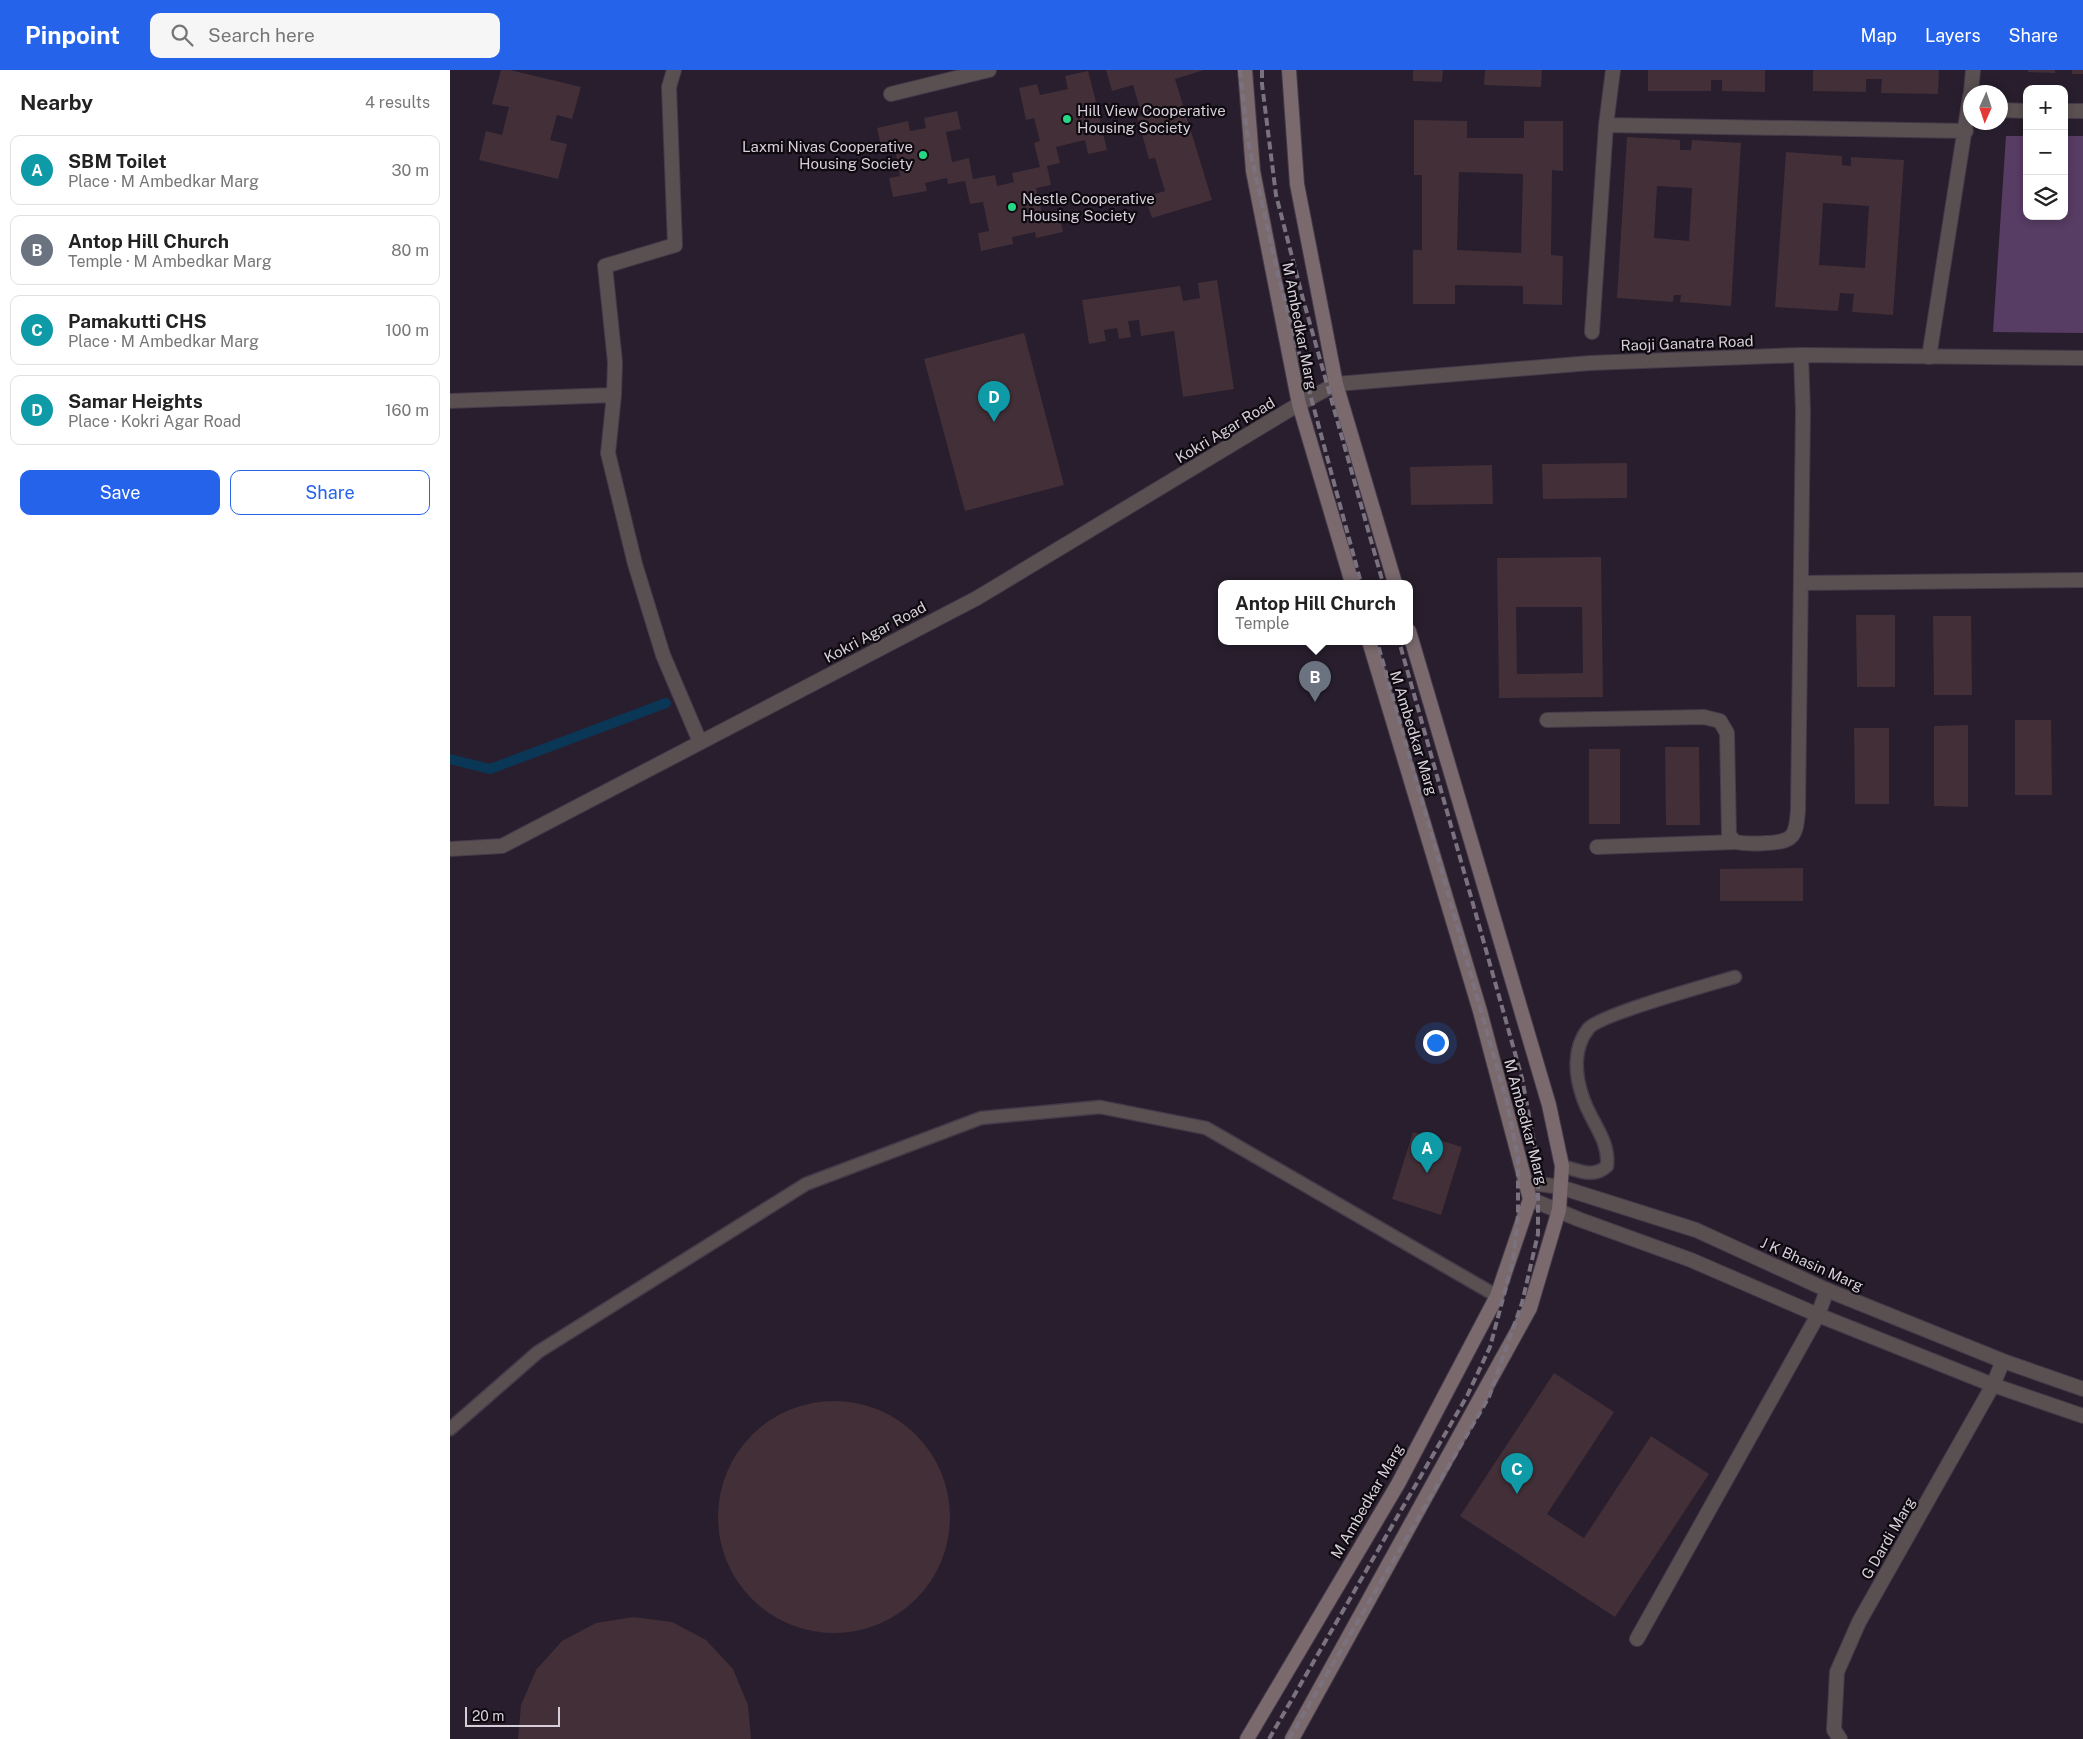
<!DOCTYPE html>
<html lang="en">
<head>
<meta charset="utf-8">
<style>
	body { margin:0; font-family:"Public Sans",sans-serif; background:#f6f6f6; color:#222 }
	.controls { position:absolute; right:15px; top:15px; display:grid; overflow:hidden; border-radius:10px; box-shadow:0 2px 8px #0003 }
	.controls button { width:45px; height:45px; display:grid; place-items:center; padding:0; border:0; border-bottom:1px solid #e0e0e0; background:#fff; color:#222; font:25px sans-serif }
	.compass { position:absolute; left:1513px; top:15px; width:45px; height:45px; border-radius:50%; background:#fff; box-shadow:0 2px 8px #0003; rotate:183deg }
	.scale { position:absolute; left:15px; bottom:12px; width:95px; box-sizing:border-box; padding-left:5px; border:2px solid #d6cfd9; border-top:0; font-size:14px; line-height:18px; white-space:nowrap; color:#d6cfd9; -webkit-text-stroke:4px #0e0a10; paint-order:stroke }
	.you { position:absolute; left:985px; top:972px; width:18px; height:18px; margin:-12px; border:4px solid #fff; border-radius:50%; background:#1a73e8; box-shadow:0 0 0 8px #1a73e833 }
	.badge { display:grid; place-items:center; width:32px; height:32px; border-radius:50%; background:#2563eb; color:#fff; font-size:16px; font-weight:700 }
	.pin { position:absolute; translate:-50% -41px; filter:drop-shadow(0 1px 2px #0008) }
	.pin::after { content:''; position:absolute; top:26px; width:18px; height:15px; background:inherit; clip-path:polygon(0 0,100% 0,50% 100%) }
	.popup { position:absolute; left:768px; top:510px; width:195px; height:65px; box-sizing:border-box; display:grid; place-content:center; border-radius:10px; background:#fff; filter:drop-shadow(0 1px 4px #0005); font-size:16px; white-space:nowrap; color:#767676 }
	.popup b { font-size:19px; color:#222 }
	.popup::after { content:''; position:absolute; left:50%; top:100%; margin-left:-10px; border:10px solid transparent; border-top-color:#fff }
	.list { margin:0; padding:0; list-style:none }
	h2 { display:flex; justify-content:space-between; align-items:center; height:65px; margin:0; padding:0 20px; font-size:21px }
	h2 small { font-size:16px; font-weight:400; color:#767676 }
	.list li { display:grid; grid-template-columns:32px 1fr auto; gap:15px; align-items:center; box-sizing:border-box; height:70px; margin:0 10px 10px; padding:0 10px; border:1px solid #e0e0e0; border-radius:10px }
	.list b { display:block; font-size:19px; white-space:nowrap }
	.list p { margin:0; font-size:16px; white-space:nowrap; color:#767676 }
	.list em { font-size:16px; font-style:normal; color:#767676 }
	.actions { display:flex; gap:10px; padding:15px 20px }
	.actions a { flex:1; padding:11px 0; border:1px solid #2563eb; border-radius:10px; text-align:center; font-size:18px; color:#2563eb }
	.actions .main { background:#2563eb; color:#fff }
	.icon { flex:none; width:28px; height:28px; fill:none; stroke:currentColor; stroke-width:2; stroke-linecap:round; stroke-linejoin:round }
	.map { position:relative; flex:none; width:1633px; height:1669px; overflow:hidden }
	header { display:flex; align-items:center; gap:30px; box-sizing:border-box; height:70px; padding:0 25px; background:#2563eb; color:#fff }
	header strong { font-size:24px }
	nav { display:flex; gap:28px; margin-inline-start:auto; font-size:18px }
	.search { width:350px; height:45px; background:#f6f6f6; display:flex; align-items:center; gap:12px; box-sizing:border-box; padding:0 18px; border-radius:10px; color:#767676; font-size:19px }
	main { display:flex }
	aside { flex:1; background:#fff }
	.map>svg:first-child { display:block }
</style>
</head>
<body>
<header>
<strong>Pinpoint</strong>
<div class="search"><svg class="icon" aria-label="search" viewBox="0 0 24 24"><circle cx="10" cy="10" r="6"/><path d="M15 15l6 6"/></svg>Search here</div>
<nav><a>Map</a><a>Layers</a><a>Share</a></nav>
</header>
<main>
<aside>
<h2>Nearby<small>4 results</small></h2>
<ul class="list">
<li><span class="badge" style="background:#0f9aa8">A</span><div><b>SBM Toilet</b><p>Place · M Ambedkar Marg</p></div><em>30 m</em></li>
<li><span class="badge" style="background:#6b7280">B</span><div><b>Antop Hill Church</b><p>Temple · M Ambedkar Marg</p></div><em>80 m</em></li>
<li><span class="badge" style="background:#0f9aa8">C</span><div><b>Pamakutti CHS</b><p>Place · M Ambedkar Marg</p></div><em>100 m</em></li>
<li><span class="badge" style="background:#0f9aa8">D</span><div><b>Samar Heights</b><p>Place · Kokri Agar Road</p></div><em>160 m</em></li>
</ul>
<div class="actions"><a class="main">Save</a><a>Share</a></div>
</aside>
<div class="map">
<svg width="1633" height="1669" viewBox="0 0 1633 1669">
	<rect width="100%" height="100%" fill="#281e2d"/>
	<path fill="#573c63" d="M1556 66H1577V146H1614V66H1633V263L1543 262Z"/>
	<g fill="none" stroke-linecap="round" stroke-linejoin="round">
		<path stroke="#0b3756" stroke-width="10" d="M0 689 40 699 216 633"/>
	</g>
	<path fill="#422f38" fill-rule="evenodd" d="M51 0H60L131 17 122 49 107 45 100 70 117 74 108 109 29 90 36 61 52 65 59 37 42 34Z
		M656 0H754L725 9 762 130 702 148 695 127 715 121 705 88 699 89 687 47 692 46 683 15 662 21Z
		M963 0H993L992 12 963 11Z
		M1035 0H1092L1091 17 1034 15Z
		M1198 0H1315V22L1272 21V10H1261V21H1198Z
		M1363 0H1489L1488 24 1431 23 1432 9H1416V22L1363 21Z
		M1578 0H1605V3L1578 2Z
		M1622 0H1633V4H1622Z
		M638 1 646 32 636 34 639 48 649 46 657 80 638 84 635 70 606 77 610 93 597 96 601 115 586 118 592 143 608 140 613 162 586 168 585 162 562 167 563 174 531 181 528 163 539 161 533 132 520 134 515 111 498 114 497 108 475 113 477 121 443 127 439 108 450 106 445 79 432 81 427 58 458 51 460 61 476 58 474 48 507 41 511 59 496 62 502 92 519 88 523 109 545 105 547 116 564 112 562 103 590 97 584 73 590 71 584 48 576 50 569 18 587 14 590 25 618 19 615 6Z
		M964 50 1017 51V68H1074V51H1113V101L1102 100 1101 185 1113 186 1112 235 1073 234V216L1005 215V234H963V180H972V105H964ZM1009 102 1073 104 1071 183 1007 180Z
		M1177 67 1230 70V80H1241L1242 70 1291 73 1281 236 1230 232 1231 225H1224L1223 232 1167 228ZM1207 116 1242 118 1239 171 1204 168Z
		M1336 82 1392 86V95L1401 96V87L1454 90 1443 245 1402 242 1404 224 1390 223 1388 241 1325 237ZM1373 133 1419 136 1415 198 1369 195Z
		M767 210 784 319 733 327 724 261 691 266 689 250 678 251 681 267 669 269 667 258 654 260 656 271 639 274 632 230 730 216 733 231 750 228 748 213Z
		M574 263 614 415 515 441 474 289Z
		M1177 393V428L1093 429 1092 394Z
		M1042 395 1043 434 961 435 960 397Z
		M1151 487 1153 627 1049 628 1047 488ZM1066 537H1132L1133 603 1067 604Z
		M1406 545H1445V617H1407Z
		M1483 546H1521L1522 625H1484Z
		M1565 650H1601L1602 725H1565Z
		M1518 655V737L1484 736V656Z
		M1404 658H1439V734H1405Z
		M1215 677H1249L1250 755H1216Z
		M1139 679H1170V754H1139Z
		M1353 798V831H1270V799Z
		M963 1062 1012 1077 991 1145 942 1129Z
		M1104 1303 1164 1342 1097 1444 1134 1468 1201 1366 1259 1404 1165 1547 1010 1446Z
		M268 1447a116 116 0 1 1 232 0a116 116 0 1 1-232 0Z
		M183 1547 222 1552 256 1570 283 1599 298 1635 301 1669H68L71 1635 86 1600 112 1571 146 1553Z"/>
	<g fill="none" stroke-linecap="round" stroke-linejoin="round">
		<g stroke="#443a49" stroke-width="15">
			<path id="service" d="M1112 1096C1128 1100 1143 1109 1157 1096 1160 1069 1139 1050 1132 1025 1125 1004 1123 978 1138 959 1148 945 1261 914 1285 907
				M0 1359 88 1282 356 1114 531 1048 650 1037 756 1058 1047 1226"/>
		</g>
		<g stroke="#443a49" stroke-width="16">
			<path id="minor" d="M1521 22 1523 0
				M441 24 539 0
				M1550 40 1577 41
				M1614 41H1633
				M1156 55 1516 61
				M1142 262 1156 55 1163 0
				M1479 287 1520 26
				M164 325 165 292 155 196 225 175 219 17 224 0
				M0 331 164 325 158 383 185 494 213 585 250 672
				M1351 513 1633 510
				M1097 650 1254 647 1270 651 1277 663 1279 765 1285 772C1295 774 1305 774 1316 773 1344 772 1346 766 1348 740L1353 341 1351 285
				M1147 777 1285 772
				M0 779 52 776 527 528 849 334
				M1187 1569 1368 1245 1377 1220
				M1390 1669 1384 1660 1387 1602 1409 1552 1543 1315 1553 1291"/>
		</g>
		<g stroke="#443a49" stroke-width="16">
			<path id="tertiary" d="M849 334 886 314 1140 293 1351 285 1633 288
				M1075 1112 1110 1117 1246 1160 1377 1220 1553 1291 1633 1319
				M1080 1129 1128 1149 1241 1190 1368 1245 1543 1315 1633 1346"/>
		</g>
		<g stroke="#443a49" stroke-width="16">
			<path id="secondary" d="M795 0 803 101 849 334 902 513
				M839 0 847 114 886 314 945 513
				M797 1669 948 1414 1047 1226 1080 1129 1030 941 919 571
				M842 1669 1080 1238 1109 1140 1112 1096 1099 1035 959 561"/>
		</g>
		<use href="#service" stroke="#5a5052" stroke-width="12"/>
		<use href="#minor" stroke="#5a5052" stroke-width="14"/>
		<use href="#tertiary" stroke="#5a5052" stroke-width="14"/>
		<use href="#secondary" stroke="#7a6a6d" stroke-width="14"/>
		<path stroke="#7b727f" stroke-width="4" stroke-dasharray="8 4" stroke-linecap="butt" d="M790 0 798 71 828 205 911 513
			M812 0V14L826 125 853 229 933 513
			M819 1669 1017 1326 1040 1277 1063 1191 1068 1146V1088L1057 1033 927 571
			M839 1669 1039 1327 1072 1233 1088 1164V1094L1072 1008 949 571"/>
	</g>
	<g fill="#26d886" stroke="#0e0a10" stroke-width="2">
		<circle cx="617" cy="49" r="5"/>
		<circle cx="473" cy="85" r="5"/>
		<circle cx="562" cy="137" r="5"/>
	</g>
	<g text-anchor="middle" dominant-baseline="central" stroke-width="4.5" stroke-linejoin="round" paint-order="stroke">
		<g font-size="15" fill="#d6cfd9" stroke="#0e0a10" text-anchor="start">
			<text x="627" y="40">Hill View Cooperative<tspan x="627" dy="17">Housing Society</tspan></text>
			<text x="463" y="76" text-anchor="end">Laxmi Nivas Cooperative<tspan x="463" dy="17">Housing Society</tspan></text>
			<text x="572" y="128">Nestle Cooperative<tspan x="572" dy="17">Housing Society</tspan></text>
		</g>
		<g font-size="15" fill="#d6cfd9" stroke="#0e0a10">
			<text transform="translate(850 256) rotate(79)">M Ambedkar Marg</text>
			<text transform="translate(1237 273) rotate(-2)">Raoji Ganatra Road</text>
			<text transform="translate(775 360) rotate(-31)">Kokri Agar Road</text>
			<text transform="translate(425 562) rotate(-28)">Kokri Agar Road</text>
			<text transform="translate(964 663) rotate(73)">M Ambedkar Marg</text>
			<text transform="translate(1076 1052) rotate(75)">M Ambedkar Marg</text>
			<text transform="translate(1362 1194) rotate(24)">J K Bhasin Marg</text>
			<text transform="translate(917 1431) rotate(-60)">M Ambedkar Marg</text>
			<text transform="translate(1438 1468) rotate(-60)">G Dardi Marg</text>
		</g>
	</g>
</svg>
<div class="controls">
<button>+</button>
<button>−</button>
<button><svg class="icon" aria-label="layers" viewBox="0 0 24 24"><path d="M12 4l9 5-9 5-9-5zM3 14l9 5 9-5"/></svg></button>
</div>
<svg class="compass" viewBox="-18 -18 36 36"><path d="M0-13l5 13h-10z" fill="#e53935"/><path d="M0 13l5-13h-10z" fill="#767676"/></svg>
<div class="scale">20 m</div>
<div class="you"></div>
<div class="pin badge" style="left:977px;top:1103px;background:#0f9aa8">A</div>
<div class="pin badge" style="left:865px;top:632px;background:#6b7280">B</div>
<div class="popup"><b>Antop Hill Church</b>Temple</div>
<div class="pin badge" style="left:1067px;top:1424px;background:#0f9aa8">C</div>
<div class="pin badge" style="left:544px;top:352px;background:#0f9aa8">D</div>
</div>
</main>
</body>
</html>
